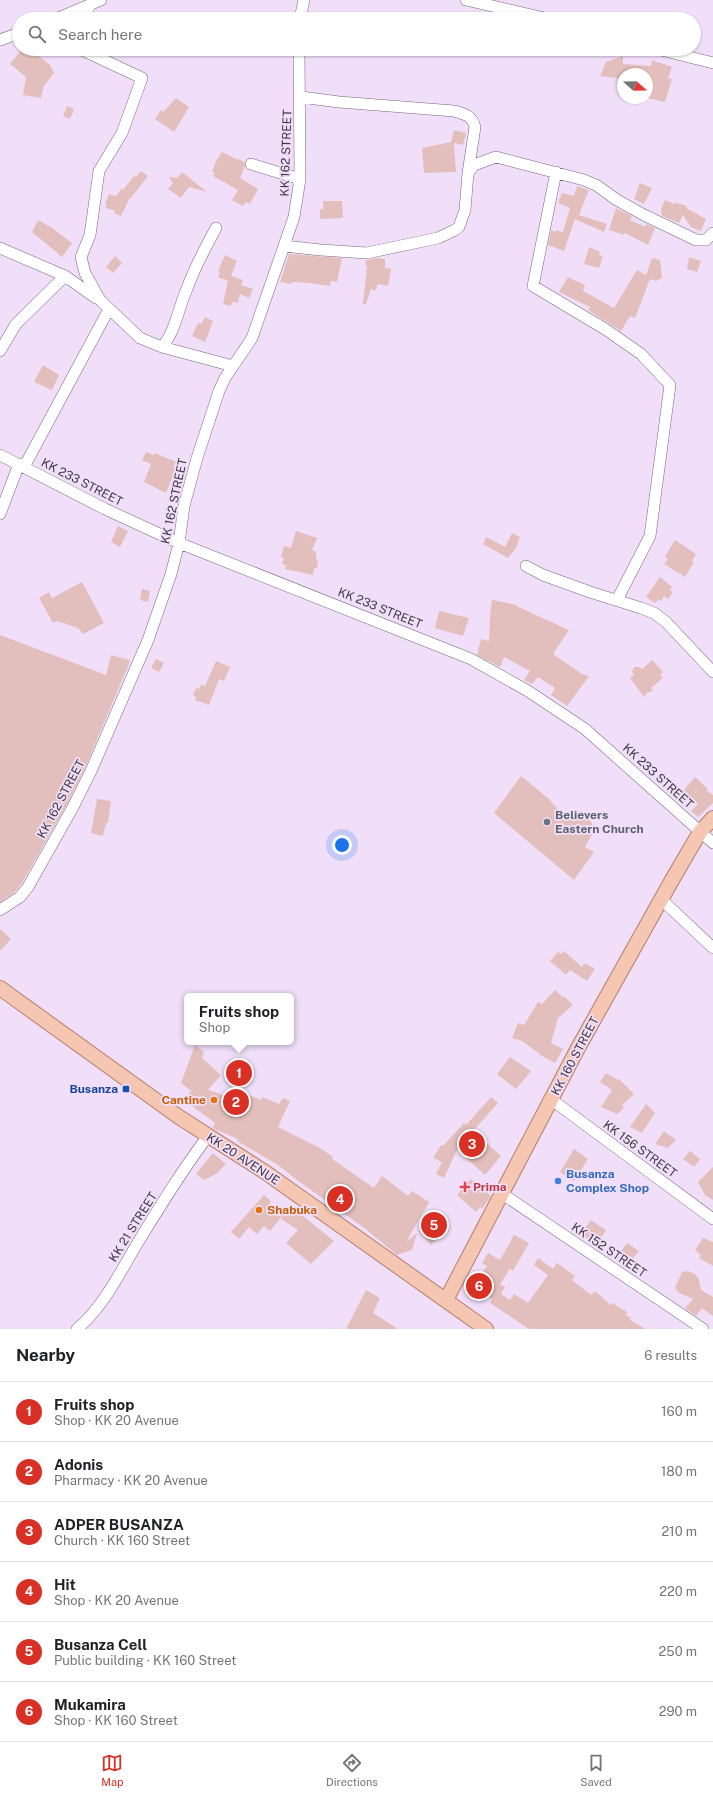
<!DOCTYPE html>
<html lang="en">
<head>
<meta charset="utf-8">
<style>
	body { margin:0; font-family:"Public Sans",sans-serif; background:#f6f6f6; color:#202124 }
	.compass { position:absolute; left:617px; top:68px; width:36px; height:36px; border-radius:50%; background:#fff; box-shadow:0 1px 3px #0004; rotate:110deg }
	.you { position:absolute; left:342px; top:845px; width:14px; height:14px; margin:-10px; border:3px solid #fff; border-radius:50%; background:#1a73e8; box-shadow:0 0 0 6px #1a73e833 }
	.badge { display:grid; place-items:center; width:26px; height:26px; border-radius:50%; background:#d93025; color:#fff; font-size:13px; font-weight:700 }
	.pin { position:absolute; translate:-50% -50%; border:2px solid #fff; box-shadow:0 1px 4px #0006 }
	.popup { position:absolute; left:184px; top:993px; width:110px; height:52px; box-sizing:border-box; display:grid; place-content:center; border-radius:6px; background:#fff; filter:drop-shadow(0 1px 3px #0005); font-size:13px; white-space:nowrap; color:#757577 }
	.popup b { font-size:15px; color:#202124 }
	.popup::after { content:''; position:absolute; left:50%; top:100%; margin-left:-8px; border:8px solid transparent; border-top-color:#fff }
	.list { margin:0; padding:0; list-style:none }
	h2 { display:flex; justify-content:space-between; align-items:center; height:52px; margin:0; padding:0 16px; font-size:17px }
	h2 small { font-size:13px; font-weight:400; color:#757577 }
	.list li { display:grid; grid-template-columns:26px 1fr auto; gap:12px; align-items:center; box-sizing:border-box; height:60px; padding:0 16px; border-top:1px solid #e0e0e0 }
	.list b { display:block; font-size:15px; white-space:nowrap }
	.list p { margin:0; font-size:13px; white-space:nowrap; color:#757577 }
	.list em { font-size:13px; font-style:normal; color:#757577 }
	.icon { flex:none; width:22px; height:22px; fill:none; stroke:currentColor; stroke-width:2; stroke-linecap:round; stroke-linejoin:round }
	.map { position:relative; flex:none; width:713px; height:1329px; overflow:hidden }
	.search { position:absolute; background:#fff; box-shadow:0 1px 3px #0004; left:12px; right:12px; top:12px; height:44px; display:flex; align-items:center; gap:10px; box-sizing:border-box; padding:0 14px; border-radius:22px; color:#757577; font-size:15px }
	.sheet { height:412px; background:#fff }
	nav { display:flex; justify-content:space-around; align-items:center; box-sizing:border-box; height:56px; border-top:1px solid #e0e0e0; background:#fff; font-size:11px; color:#757577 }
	nav a { display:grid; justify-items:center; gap:2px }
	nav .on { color:#d93025 }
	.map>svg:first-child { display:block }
</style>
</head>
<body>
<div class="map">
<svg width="713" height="1329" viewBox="0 0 713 1329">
	<rect width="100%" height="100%" fill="#f1dff9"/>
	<path fill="#e2bfbd" d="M22 49H30L50 65 54 73 44 86 41 98 23 95 26 77 10 64Z
		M623 56V64L651 66 652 60 672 67 668 78 672 79 665 102 647 98V84L650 74H623V79L600 76 606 62Z
		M176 98 189 107 174 132 155 119 161 110 163 112Z
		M67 106 74 109 70 119 63 116Z
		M454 130 466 133 463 145 454 143 456 172 424 173 422 148 451 142Z
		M222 152 238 160 239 159 244 162 245 166 240 178 258 189 250 204 246 202 243 206 232 200 238 190 213 176 215 173 212 172 216 161Z
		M141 171 148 176 130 199H129L121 216 114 213 115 211 106 208 107 205 105 204 109 194 116 196 122 188 123 190 134 176 136 177Z
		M182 172 207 192 189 187 181 198 168 189 173 183 169 177 177 178Z
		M640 183 652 188 644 204 634 199Z
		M577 186 589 190 577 220 575 219 564 251 548 245 551 230 555 232 556 230 563 232 570 208 558 203 562 193 574 196Z
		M665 200 676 205 674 202 687 206 686 208 706 219 701 231 691 227 683 215 679 223 662 216 661 209Z
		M323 201H342L343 218 320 219V209H323Z
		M616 208 632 216 630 220 645 227 646 224 655 228 648 245 625 233 624 235 609 230Z
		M579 215 607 224 604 232 577 220Z
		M38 220 52 228 72 243 62 257 32 232Z
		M589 247 600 252 599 255 603 256 599 268 584 264Z
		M289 254 342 258 337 282 331 281 330 286 310 283 293 282 292 284 280 282Z
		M225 255 237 261 231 276 243 280 241 285 253 289 249 298 240 294 238 303 232 302 231 306 223 304 228 281 218 277 220 272 218 271Z
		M115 256 122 263 113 273 106 267Z
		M689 257 701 261 697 272 687 269Z
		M377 258 385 259V268L391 269 388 286 378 284 375 291 371 289 366 304H363L367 266 365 265 366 260Z
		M652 258 660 260 662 278 656 281 650 279 635 318 630 316 621 331 588 310 590 307 559 292 568 277 585 285 583 291 614 308 637 270 646 275Z
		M205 317 213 321 205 342 192 336 198 323 201 324Z
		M43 365 59 375 52 390 34 382Z
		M146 452 154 455 155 453 176 462 173 468H176L166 493 144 482 151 464 142 460Z
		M118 526 128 531 120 547 111 542Z
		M296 531 317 538 312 550 316 552V559L318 560 317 568H314L313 575 285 569 286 565 282 564 284 558 281 557 284 546 291 548Z
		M512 533 520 537 516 548 508 558 483 544 486 537 505 547Z
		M675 540 696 554 692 561 694 562 685 577 664 564 668 559 665 557Z
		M660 577 672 587 670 590 673 592 668 599 664 596 661 601 659 599 655 603 646 597Z
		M82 582 104 623 83 634 78 628 57 621 53 623 39 598 49 592 52 598Z
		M142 589 150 591 148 602 140 600Z
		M492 600 517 605 516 606 569 630 553 654 582 674 589 676 567 706 551 695 555 688 538 677 532 684 524 680 530 671 504 657 500 667 477 655 481 639 489 641 490 615Z
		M439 611 469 618 463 636 435 628Z
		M0 635 106 675 111 655 130 660 126 672 125 673 85 768 67 804 22 883 15 892 0 902Z
		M156 659 164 663 159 672 151 668Z
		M652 660 663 672 660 675 663 678 651 688 653 691 648 692 644 697 630 678 634 675 632 672 634 667H639L642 669Z
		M216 661 230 667 224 681 219 679 209 705 195 700 196 697 193 695 196 688 199 689 201 685 205 686Z
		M521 776 549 799 562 814 585 812 595 829 585 847 594 852 574 880 494 813Z
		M695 777 708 789 706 790 713 795V803L698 817 691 811 698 804 684 790Z
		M97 799 111 801 108 823H106L103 836 91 833Z
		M0 929 11 939 0 951Z
		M564 951 582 967 585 963 595 969 587 981 570 970 566 975 550 961 558 952 561 954Z
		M555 990 563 997 564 996 573 1005 558 1018 551 1043 563 1049 555 1063 540 1055V1054L522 1041 512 1038 518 1023 524 1025 538 1002 542 1004Z
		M195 1045 204 1052 202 1058 221 1075 208 1090 230 1097 233 1089 261 1100 262 1097 279 1104 283 1098 290 1101 278 1127 320 1148 333 1157 332 1159 374 1188 382 1176 408 1196 412 1191 429 1202 406 1242 417 1233 412 1250 397 1255 363 1227 297 1180 278 1165 237 1141 238 1139 212 1128 215 1123 184 1100 191 1091 181 1083Z
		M510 1057 531 1071 516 1089 497 1074Z
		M233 1068 242 1071 239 1079 230 1077Z
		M606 1073 618 1080 619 1079 634 1094 622 1105 624 1108 617 1114 601 1107 612 1090 600 1082Z
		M491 1097 498 1103 473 1131 501 1156 485 1175 457 1150 444 1178 436 1174 442 1162 433 1158 441 1145 443 1146 464 1123 466 1125Z
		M646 1104 655 1113 642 1133 630 1127Z
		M664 1131 676 1140 668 1148 655 1144Z
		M574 1149 588 1159 575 1180 573 1181 560 1172Z
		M690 1151 700 1159 694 1167 683 1159Z
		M213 1153 226 1164 216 1174 204 1180 196 1174Z
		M713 1167V1200L705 1195 698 1182Z
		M471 1179 491 1196 482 1209 480 1207 476 1212 457 1195Z
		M264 1195 271 1201 269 1203 283 1215 270 1231 264 1226 257 1234 249 1227 239 1239 231 1232Z
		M288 1208 303 1216 334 1241 311 1264 286 1243 298 1230 281 1219Z
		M437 1216 449 1230 431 1245 419 1231Z
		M591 1220 606 1230 596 1245 581 1233Z
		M514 1235 529 1243 513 1271 510 1269 500 1284 505 1287 501 1294 510 1300 514 1294 528 1303 548 1275 534 1265 538 1258 553 1269 557 1263 575 1276 572 1280 591 1295 595 1291 611 1305 612 1303 627 1312 626 1315 631 1318 630 1320 646 1329H529L490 1303 492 1299 473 1288 487 1266 482 1263 488 1253 500 1260Z
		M703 1238 713 1242V1266L699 1258 701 1255 695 1250Z
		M627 1243 639 1251 633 1258 621 1251Z
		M688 1271 695 1274 699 1280 701 1290 713 1297V1316L702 1308 696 1316 685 1308 693 1299 679 1293 675 1288 682 1272Z
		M366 1290 380 1298 373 1313 398 1329H346Z"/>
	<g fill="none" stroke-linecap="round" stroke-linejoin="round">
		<g stroke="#77677d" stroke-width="12">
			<path id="minor" d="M466 0 549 19
				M56 19 101 0
				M86 19 89 5
				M300 19 304 0
				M0 40 19 33
				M80 49 142 78 122 133 99 171 90 235 81 257 85 273 100 300 140 338 162 347 233 366
				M657 49 713 63
				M301 97 339 102 454 111C464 114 472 115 475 127L468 173
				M251 164 300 179
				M556 172 533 286 605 329 641 354 670 385 650 536 617 600
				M284 246 321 250 367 253 438 238 455 230 459 227 465 210 468 173 474 165 496 157 584 180 596 185 617 200 644 215 696 240H706L713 233
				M0 248 65 276 96 298
				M162 347C175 332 178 310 186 291 194 269 205 248 216 228
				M0 351 16 324 65 276
				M0 455 105 509 179 543 471 659 528 691 585 729 713 843
				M24 467 109 309
				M0 514 19 464
				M526 566 543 575 590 592 641 608 654 613 666 622 713 672
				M661 899 713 948
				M0 910 20 897 28 887 73 807 91 771 148 640 171 574 179 543 184 506 197 458 219 391 225 378 252 338 294 217 300 179 299 49
				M552 1100 713 1219
				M501 1193 703 1329
				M77 1329C104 1306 119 1274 137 1244 159 1208 182 1170 208 1136"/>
		</g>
		<g stroke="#b27d6a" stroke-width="16">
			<path id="major" d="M0 988 179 1117 265 1172 486 1329
				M446 1300 578 1048 672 880 700 832 713 818"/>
		</g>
		<use href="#minor" stroke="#fff" stroke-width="11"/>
		<use href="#major" stroke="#f5c7b2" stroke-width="14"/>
	</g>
	<circle fill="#6b7280" stroke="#f1dff9" stroke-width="1.5" cx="547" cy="822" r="4"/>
	<rect fill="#1a4fb4" stroke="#f1dff9" stroke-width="1.5" x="122" y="1085" width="8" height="8" rx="2"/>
	<g fill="#e8710a" stroke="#f1dff9" stroke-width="1.5">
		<circle cx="214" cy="1100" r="4"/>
		<circle cx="259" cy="1210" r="4"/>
	</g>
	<circle fill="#3f7fe0" stroke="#f1dff9" stroke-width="1.5" cx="558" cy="1181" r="4"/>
	<path fill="#e0444e" stroke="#f1dff9" stroke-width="1.5" d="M463 1181h4v4h4v4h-4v4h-4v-4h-4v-4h4z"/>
	<g text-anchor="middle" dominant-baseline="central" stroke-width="3.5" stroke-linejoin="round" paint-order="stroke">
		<g font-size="12" fill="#403944" stroke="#f1dff9">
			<text transform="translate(286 153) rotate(-88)">KK 162 STREET</text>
			<text transform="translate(82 482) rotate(27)">KK 233 STREET</text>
			<text transform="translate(174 501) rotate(-78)">KK 162 STREET</text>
			<text transform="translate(380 608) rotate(22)">KK 233 STREET</text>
			<text transform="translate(658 776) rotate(42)">KK 233 STREET</text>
			<text transform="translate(61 799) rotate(-62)">KK 162 STREET</text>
			<text transform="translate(575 1056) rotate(-62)">KK 160 STREET</text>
			<text transform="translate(640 1149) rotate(36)">KK 156 STREET</text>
			<text transform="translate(243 1159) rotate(33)">KK 20 AVENUE</text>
			<text transform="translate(133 1227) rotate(-58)">KK 21 STREET</text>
			<text transform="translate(609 1250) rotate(34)">KK 152 STREET</text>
		</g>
		<g font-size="12" font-weight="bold" fill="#5b616d" stroke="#f1dff9" text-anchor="start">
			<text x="555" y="815">Believers<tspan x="555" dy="14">Eastern Church</tspan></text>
		</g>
		<g font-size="12" font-weight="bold" fill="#164399" stroke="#f1dff9" text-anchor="end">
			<text x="118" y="1089">Busanza</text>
		</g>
		<g font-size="12" font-weight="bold" fill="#c56008" stroke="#f1dff9" text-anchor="end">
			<text x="206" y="1100">Cantine</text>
			<text x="267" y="1210" text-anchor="start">Shabuka</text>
		</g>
		<g font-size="12" font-weight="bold" fill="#366cbe" stroke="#f1dff9" text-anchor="start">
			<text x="566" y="1174">Busanza<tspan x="566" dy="14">Complex Shop</tspan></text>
		</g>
		<g font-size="12" font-weight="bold" fill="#be3a42" stroke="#f1dff9" text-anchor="start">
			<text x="473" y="1187">Prima</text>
		</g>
	</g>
</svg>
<svg class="compass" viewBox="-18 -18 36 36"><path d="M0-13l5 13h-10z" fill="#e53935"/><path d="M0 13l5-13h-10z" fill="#757577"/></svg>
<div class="you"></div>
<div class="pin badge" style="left:239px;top:1073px">1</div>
<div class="popup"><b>Fruits shop</b>Shop</div>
<div class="pin badge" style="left:236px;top:1102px">2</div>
<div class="pin badge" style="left:472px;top:1144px">3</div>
<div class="pin badge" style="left:340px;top:1199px">4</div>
<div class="pin badge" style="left:434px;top:1225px">5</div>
<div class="pin badge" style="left:479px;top:1286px">6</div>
<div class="search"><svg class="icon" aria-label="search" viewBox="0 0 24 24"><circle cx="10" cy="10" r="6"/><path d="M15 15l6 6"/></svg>Search here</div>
</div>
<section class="sheet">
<h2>Nearby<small>6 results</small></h2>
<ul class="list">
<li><span class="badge">1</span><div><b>Fruits shop</b><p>Shop · KK 20 Avenue</p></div><em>160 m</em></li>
<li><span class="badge">2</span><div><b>Adonis</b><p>Pharmacy · KK 20 Avenue</p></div><em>180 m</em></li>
<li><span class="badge">3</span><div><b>ADPER BUSANZA</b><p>Church · KK 160 Street</p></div><em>210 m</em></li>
<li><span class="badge">4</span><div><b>Hit</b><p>Shop · KK 20 Avenue</p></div><em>220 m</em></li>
<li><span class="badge">5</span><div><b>Busanza Cell</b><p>Public building · KK 160 Street</p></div><em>250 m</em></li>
<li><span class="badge">6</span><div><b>Mukamira</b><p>Shop · KK 160 Street</p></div><em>290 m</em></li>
</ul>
</section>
<nav>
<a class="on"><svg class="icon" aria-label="map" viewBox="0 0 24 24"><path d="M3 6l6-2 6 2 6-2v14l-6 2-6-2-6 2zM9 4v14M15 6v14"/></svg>Map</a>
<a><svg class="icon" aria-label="directions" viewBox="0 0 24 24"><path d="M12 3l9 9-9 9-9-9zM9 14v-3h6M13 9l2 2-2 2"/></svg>Directions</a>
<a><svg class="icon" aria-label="saved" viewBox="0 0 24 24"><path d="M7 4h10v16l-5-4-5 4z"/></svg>Saved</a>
</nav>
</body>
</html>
